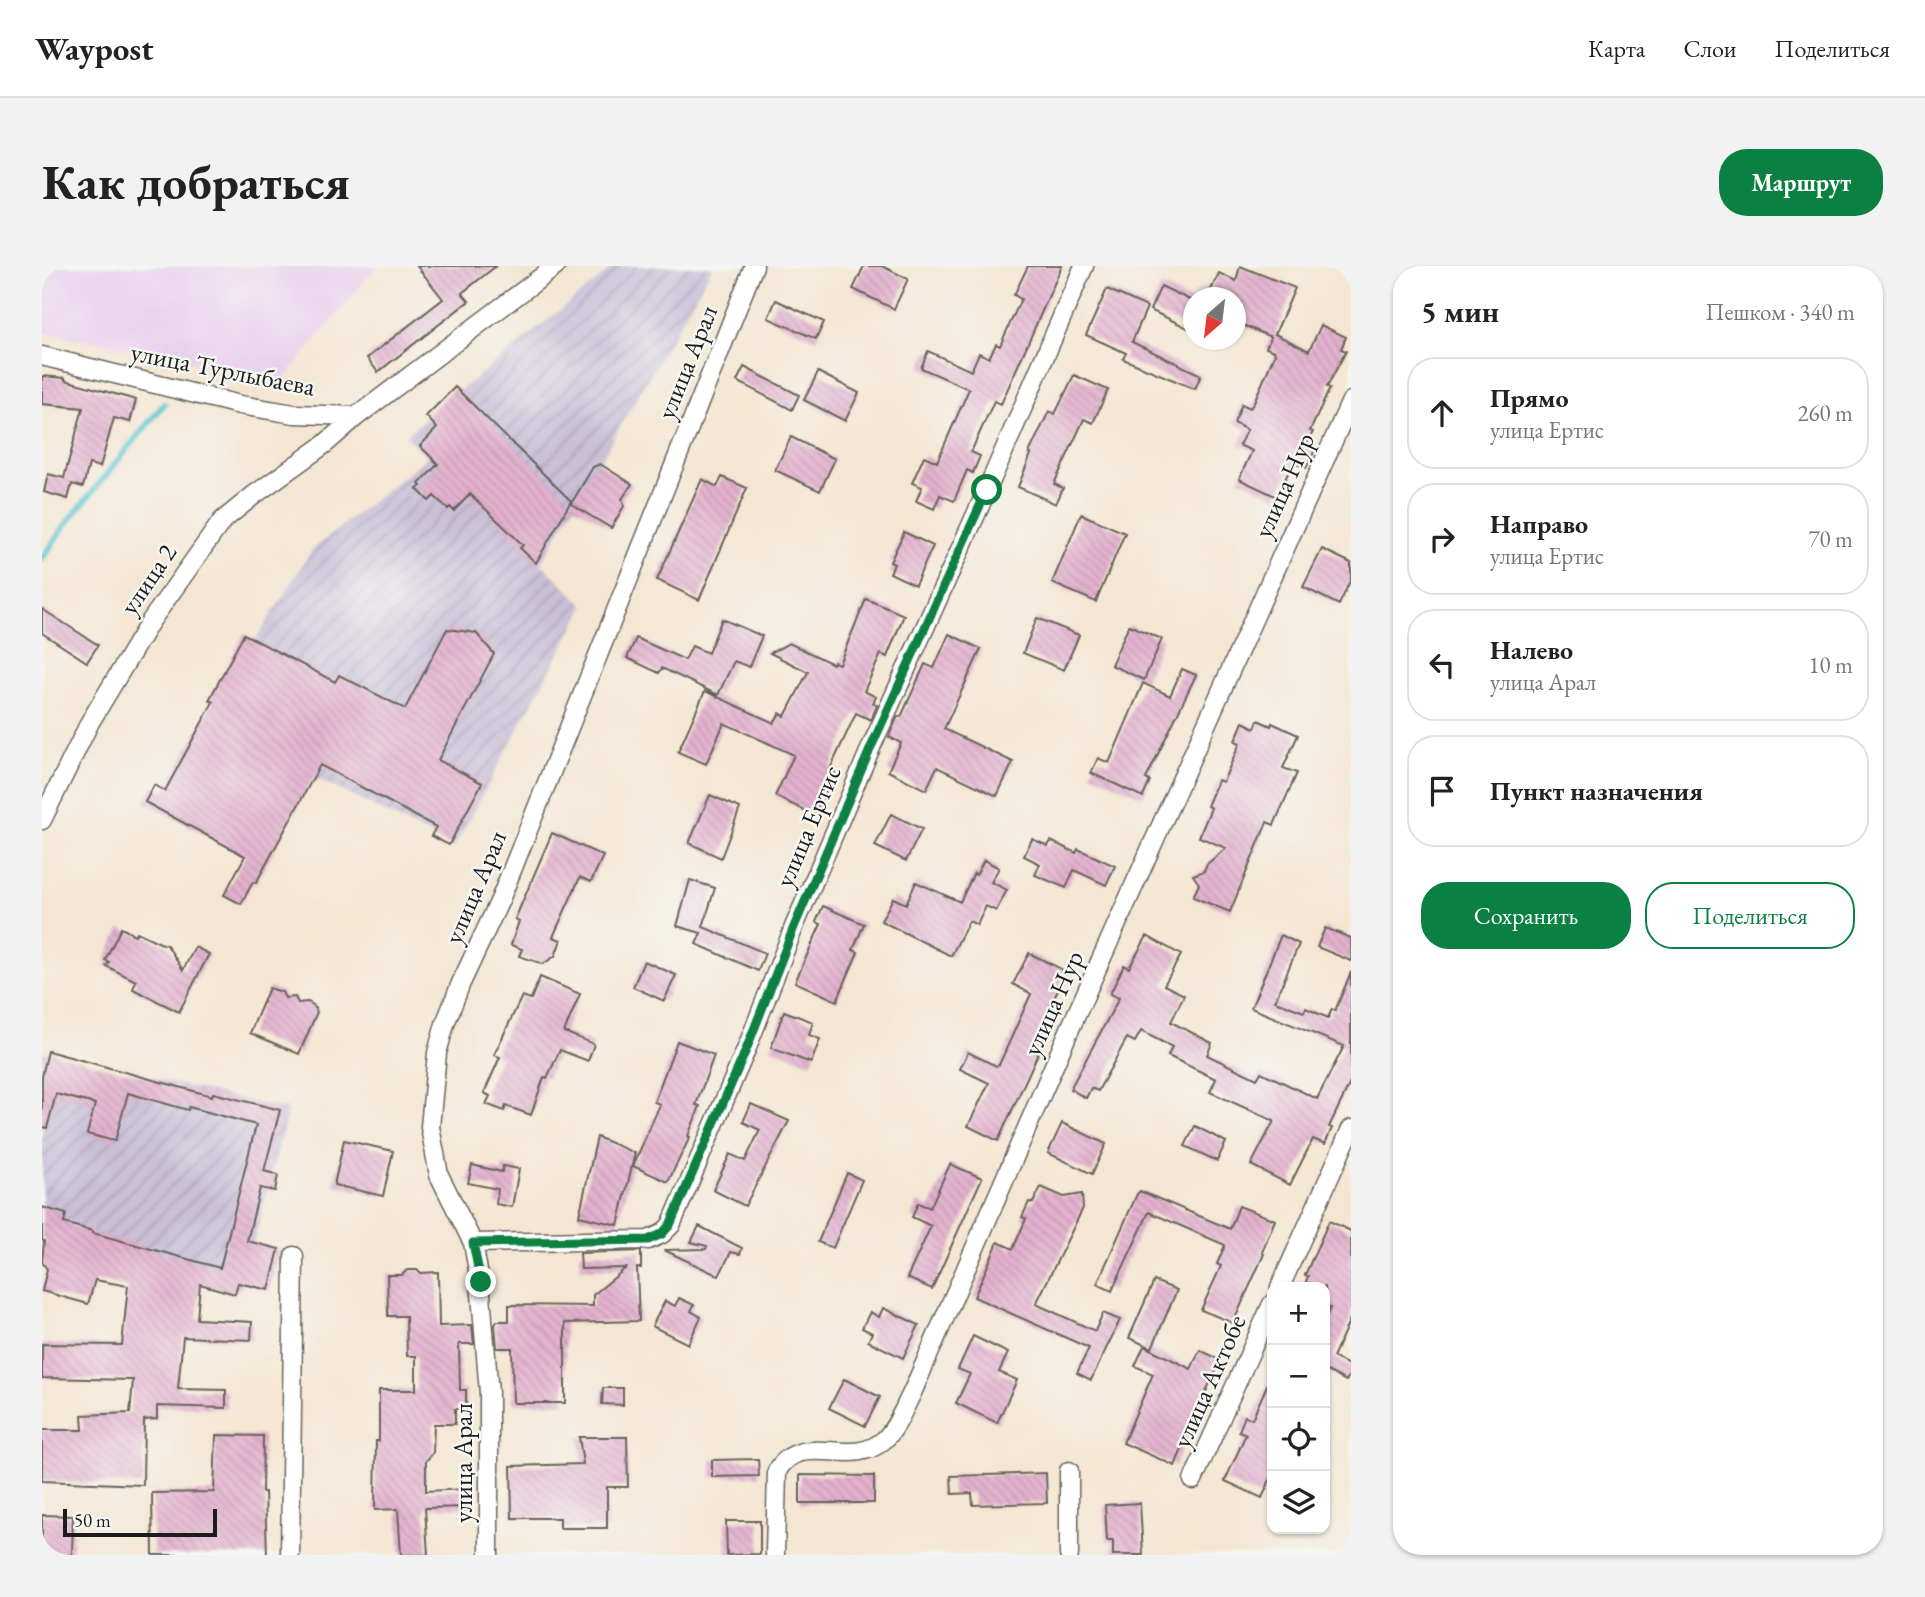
<!DOCTYPE html>
<html lang="ru">
<head>
<meta charset="utf-8">
<style>
	body { margin:0; font-family:"EB Garamond",serif; background:#f2f2f2; color:#222 }
	.controls { position:absolute; right:21px; bottom:21px; display:grid; overflow:hidden; border-radius:14px; box-shadow:0 2px 5px #0004 }
	.controls button { width:63px; height:63px; display:grid; place-items:center; padding:0; border:0; border-bottom:2px solid #e0e0e0; background:#fff; color:#222; font:35px sans-serif }
	.compass { position:absolute; left:1141px; top:21px; width:63px; height:63px; border-radius:50%; background:#fff; box-shadow:0 2px 5px #0004; rotate:208deg }
	.scale { position:absolute; left:21px; bottom:18px; width:154px; box-sizing:border-box; padding-left:7px; border:4px solid #1c1c1c; border-top:0; font-size:19px; line-height:24px; white-space:nowrap; color:#1c1c1c; -webkit-text-stroke:5px #f6f6f2; paint-order:stroke }
	.stop { position:absolute; width:21px; height:21px; margin:-16px; border:5px solid #0b8043; border-radius:50%; background:#fff }
	.stop.end { background:#0b8043; border-color:#fff; box-shadow:0 2px 7px #0008 }
	.list { margin:0; padding:0; list-style:none }
	h2 { display:flex; justify-content:space-between; align-items:center; height:91px; margin:0; padding:0 28px; font-size:30px }
	h2 small { font-size:23px; font-weight:400; color:#767676 }
	.list li { display:grid; grid-template-columns:46px 1fr auto; gap:21px; align-items:center; box-sizing:border-box; height:112px; margin:0 14px 14px; padding:0 14px; border:2px solid #e0e0e0; border-radius:28px }
	.list b { display:block; font-size:26px; white-space:nowrap }
	.list p { margin:0; font-size:23px; white-space:nowrap; color:#767676 }
	.list em { font-size:23px; font-style:normal; color:#767676 }
	.actions { display:flex; gap:14px; padding:21px 28px }
	.actions a { flex:1; padding:16px 0; border:2px solid #0b8043; border-radius:28px; text-align:center; font-size:24px; color:#0b8043 }
	.actions .main { background:#0b8043; color:#fff }
	.icon { flex:none; width:38px; height:38px; fill:none; stroke:currentColor; stroke-width:2; stroke-linecap:round; stroke-linejoin:round }
	.map { position:relative; flex:none; width:1309px; height:1289px; overflow:hidden; border-radius:28px }
	header { display:flex; align-items:center; gap:42px; box-sizing:border-box; height:98px; padding:0 35px; background:#fff; border-bottom:2px solid #e0e0e0 }
	header strong { font-size:33px }
	nav { display:flex; gap:38px; margin-inline-start:auto; font-size:24px }
	.intro { display:flex; align-items:center; justify-content:space-between; box-sizing:border-box; height:168px; padding:0 42px }
	h1 { margin:0; font-size:49px }
	.button { padding:18px 32px; border-radius:28px; background:#0b8043; color:#fff; font-size:24px; font-weight:700 }
	main { display:flex; gap:42px; padding:0 42px }
	aside { flex:1; background:#fff; border-radius:28px; box-shadow:0 2px 5px #0004 }
	.map>svg:first-child { display:block }
</style>
</head>
<body>
<header>
<strong>Waypost</strong>
<nav><a>Карта</a><a>Слои</a><a>Поделиться</a></nav>
</header>
<div class="intro"><h1>Как добраться</h1><a class="button">Маршрут</a></div>
<main>
<div class="map">
<svg width="1309" height="1289" viewBox="0 0 1309 1289">
	<defs>
		<pattern id="industrial-furrows" width="10" height="10" patternUnits="userSpaceOnUse" patternTransform="scale(1.75)"><rect width="10" height="10" fill="#c9bfd7"/><path d="M-1 1l2-2M0 10L10 0M9 11l2-2" fill="none" stroke="#aca4b8"/></pattern>
		<pattern id="building-back-hatch" width="6" height="6" patternUnits="userSpaceOnUse" patternTransform="scale(1.75)"><rect width="6" height="6" fill="#e3b1ce"/><path d="M-1 5l2 2M0 0l6 6M5-1l2 2" fill="none" stroke="#c298b0"/></pattern>
	</defs>
	<rect width="100%" height="100%" fill="#f6f6f2"/>
	<filter id="ink" filterUnits="userSpaceOnUse"><feTurbulence type="fractalNoise" baseFrequency=".0143" numOctaves="2"/><feDisplacementMap in="SourceGraphic" scale="14" xChannelSelector="R" yChannelSelector="G"/><feConvolveMatrix kernelMatrix="1 2 1 2 8 2 1 2 1" color-interpolation-filters="sRGB"/></filter>
	<filter id="wash" filterUnits="userSpaceOnUse"><feTurbulence type="fractalNoise" baseFrequency=".00686" numOctaves="4" result="noise"/><feDisplacementMap in="SourceGraphic" scale="28" xChannelSelector="R" yChannelSelector="G"/><feGaussianBlur stdDeviation="1.57" result="paint"/><feColorMatrix in="noise" values="0 0 0 0 0 0 0 0 0 0 0 0 0 0 0 0 0 1.4 0 .05"/><feComposite in="paint" operator="in"/></filter>
	<g filter="url(#wash)">
		<rect width="100%" height="100%" fill="#f4e6d2"/>
		<path fill="#e9d2ee" d="M0 0H335L241 114 0 66Z"/>
		<path fill="url(#industrial-furrows)" d="M573 0H671L499 297 543 340 412 581 162 456 270 284 386 191 363 169Z
			M0 786 246 844 199 1024 0 974Z"/>
		<g fill="none" stroke-linecap="round" stroke-linejoin="round">
			<path stroke="#59c5d2" stroke-width="6" d="M0 293 21 262 122 138"/>
		</g>
		<g id="blocks">
			<path fill="url(#building-back-hatch)" d="M375 0H454L420 27 427 35 336 106 325 92 401 33Z
				M822 0H840L866 13 852 43 811 23Z
				M986 0H1020L959 138 952 135 929 186 938 190 931 207 925 204 912 235 898 229 892 243 874 235 880 221 870 217 882 190 895 196 927 123 879 102 886 85 929 105 937 87 947 92 954 78 958 80 979 33 972 29Z
				M1198 0 1253 22 1233 68 1267 85 1279 59 1304 71 1299 83 1304 85 1285 121 1288 122 1268 165 1271 166 1265 178 1274 182 1264 202 1251 196 1235 231 1197 213 1210 185 1197 179 1205 164 1192 157 1200 138 1208 142 1211 138 1233 88 1232 85 1224 82 1229 71 1194 56V32H1165L1177 7 1194 15Z
				M1119 20 1152 36V65L1108 44Z
				M1065 23 1105 41 1090 76 1159 109 1153 123 1081 93 1084 87 1044 69Z
				M734 34 782 56 774 73 726 52Z
				M702 101 757 129 750 144 695 115Z
				M776 106 817 127 803 155 762 134Z
				M1032 109 1066 124 1051 157 1042 153 1012 218 1021 222 1014 238 976 221 989 188 987 187 1007 145 1013 148Z
				M0 110 23 112V114L94 134 88 156 72 152 58 201 47 198 41 221 30 218 26 233 2 226 6 208 22 212 41 142 0 138Z
				M413 121 529 235 494 297 478 282 481 279 428 228 412 245 408 241 406 243 392 230 387 235 375 223 379 220 377 218 396 198 378 180 395 162 384 150Z
				M749 171 793 193 778 225 733 204Z
				M558 198 590 218 580 233 582 240 569 262 529 238 551 201Z
				M680 211 705 222 657 334 615 314 660 213 675 221Z
				M1039 248 1083 267 1054 336 1010 317Z
				M862 266 891 280 873 319 848 307 852 298 848 296Z
				M1280 283 1309 297V313L1297 339 1261 321Z
				M824 333 862 349 845 391 839 388 822 425 834 431 831 437 835 439 829 454 814 447 788 503 793 506 772 549 733 530 752 489 682 457 664 498 636 486 663 425 732 457 738 447 743 450 766 406 728 387 747 377 791 398 792 396 797 398Z
				M0 343 56 379 45 396 0 367Z
				M995 352 1037 369 1022 404 981 387Z
				M680 353 720 370 707 401 692 395 676 429 620 402 617 407 585 392 594 372 643 394 650 380 666 387Z
				M1087 359 1120 373 1102 414 1069 399Z
				M405 363 434 367 452 388 396 494 440 517 407 579 389 570 394 561 278 499 214 617 211 616 199 638 182 629 203 590 103 536 112 519 123 525 171 436 167 434 202 368 293 416 297 409 363 443Z
				M907 368 939 383 902 463 971 496 955 530 895 501 884 524 846 505 859 477 847 471 850 463 856 450 859 451 883 398 892 402Z
				M1140 403 1154 409 1104 513 1108 515 1101 531 1049 507 1056 492 1067 497 1101 417 1128 430Z
				M1216 454 1229 460 1230 457 1256 469 1241 502 1255 507 1232 559 1225 556 1188 646 1151 631 1157 618 1151 609 1162 605 1165 598 1184 582 1157 571 1169 542 1165 540 1176 514 1181 516 1198 477 1193 475 1201 456 1213 462Z
				M668 529 698 542 679 592 647 577Z
				M849 548 880 563 864 595 833 580Z
				M510 567 561 590 549 616 538 611 511 671 519 674 513 690 501 698 477 690 480 683 469 679 477 655 473 653Z
				M990 573 1006 580 1009 575 1034 587 1036 583 1073 600 1064 619 1032 604 1024 622 993 609 998 598 982 590Z
				M942 594 957 602 949 616 965 624 954 645 944 640 935 659 927 655 909 690 839 655 851 632 864 638 874 616 918 636 932 607 934 609Z
				M648 614 673 622 661 661 723 687 716 705 654 678 659 667 635 660Z
				M781 640 822 658 811 684 816 686 795 735 753 716 779 658 774 656Z
				M79 662 93 669 95 666 118 677 125 679 141 704 153 681 167 688 137 746 91 723 94 715 64 700 67 696 63 694Z
				M1283 662 1309 672V695L1275 681Z
				M1239 669 1257 678 1233 735 1262 746 1264 742 1286 752 1290 743 1293 745 1309 706V815L1287 861 1290 862 1283 878 1271 873 1248 919 1209 899 1232 855 1168 826 1174 813 1126 790 1130 781 1099 765 1093 776 1085 772 1056 825 1049 822 1044 832 1028 823 1077 732 1068 728 1082 699 1087 702 1105 670 1139 689 1122 719 1142 729 1129 756 1170 777 1165 789 1215 813 1219 806 1275 833 1302 780 1209 742Z
				M987 687 1025 706 1008 740 1012 742 999 768 1004 770 956 875 926 860 947 817 918 803 926 786 954 800 957 799 989 728 971 718Z
				M602 695 634 709 622 735 591 721Z
				M498 711 538 728 522 766 552 778 546 795 518 784 505 812 502 811 489 849 464 840 462 845 444 838 448 830 442 827 458 791 452 789 480 730 489 733Z
				M227 722 240 726 243 732 253 731 256 737 266 736 271 739 275 746 257 788 208 767Z
				M742 745 771 756 767 769 778 773 769 797 729 782Z
				M635 775 672 789 654 839 658 840 646 870 648 871 626 916 591 900 618 838 612 836Z
				M6 785 170 830 171 827 238 844 222 905 236 909 233 925 218 922 205 975 237 983 227 1024 196 1017 193 1028 158 1018 155 1053 210 1056 209 1074 141 1071 136 1123 184 1124V1142L115 1140V1153L102 1154 101 1219 0 1215V1164H41L40 1149 88 1147 91 1114 0 1112V1078L80 1079 86 1020 53 1014 46 1038 0 1025 5 1003 0 996 2 975 0 974V941L24 948 22 957 51 965V967L178 1002 214 859 147 841 146 844 86 827 73 875 45 868 53 838 14 828 5 862 0 861V810Z
				M709 838 747 855 703 940 671 924 688 888 703 895 718 864 701 856Z
				M1020 857 1064 878 1050 908 1006 887Z
				M1153 860 1184 876 1175 895 1143 880Z
				M555 871 593 887 576 959 537 950Z
				M302 874 351 885 341 930 292 919Z
				M908 898 940 912 890 1023 865 1012 889 960 870 951 876 937 888 942Z
				M430 899 460 906 461 900 477 903 470 941 454 938 456 923 426 917Z
				M805 907 820 914 791 982 776 976Z
				M999 921 1022 931 1040 928 1041 942 994 1038 1053 1065 1061 1047 1078 1054 1049 1114 1035 1107 1047 1082 932 1031 956 976 971 983 984 953 980 951 987 936 991 937Z
				M1098 925 1188 963 1197 940 1233 954 1220 986 1222 988 1191 1057 1159 1044 1179 1000 1175 998 1183 979 1107 946 1070 1025 1055 1018 1095 928Z
				M1287 955 1309 965V1051L1291 1091 1309 1100V1106L1304 1115 1285 1105 1283 1110V1053L1288 1042 1283 1040V1021H1262L1266 1010 1263 1009Z
				M657 960 700 982 698 988 689 986 677 1010 622 984 664 983 665 980 649 976Z
				M599 985V1002H595L597 1055 523 1057V1137H471L470 1082H455L453 1059 455 1055H467V1039L551 1040V1029L584 1002 539 1003 538 987Z
				M365 1004H375L378 1007 396 1006 397 1060 430 1059 432 1078H417L418 1124H424V1143H413V1158H392L391 1187 384 1195V1225L426 1223 427 1241 383 1242 386 1289H359L356 1243 333 1244 334 1175H337V1124H374V1090H365L364 1050H346L345 1009H360Z
				M1112 1015 1135 1024 1110 1082 1087 1072Z
				M637 1032 652 1039 649 1045 659 1051 646 1078 610 1060 623 1035 633 1040Z
				M841 1042 877 1059 861 1092 826 1075 830 1067 820 1062 828 1046 837 1051Z
				M931 1070 966 1087 957 1106 975 1114 955 1157 914 1137 928 1108 916 1103Z
				M1102 1080 1149 1103 1158 1084 1179 1094 1146 1163 1148 1164 1133 1200 1081 1177 1111 1108 1093 1100Z
				M1230 1108V1209L1220 1232 1183 1215 1204 1168 1197 1165 1203 1150 1210 1153Z
				M802 1113 838 1131 823 1160 787 1142Z
				M561 1122H581V1139L560 1138Z
				M174 1169 221 1170 220 1226H223L225 1289H111L110 1227 172 1226Z
				M537 1171H585L586 1221H565V1262H518V1252H470L469 1200 541 1198Z
				M716 1193 717 1210 670 1211V1194Z
				M1004 1207 1005 1237 931 1239 930 1227 910 1228 909 1210Z
				M758 1209 832 1210V1237H758Z
				M1098 1237 1101 1289H1071V1275H1065L1063 1239Z
				M0 1249 31 1250 30 1289H0Z
				M684 1255H718V1288L685 1289Z"/>
		</g>
	</g>
	<g filter="url(#ink)">
		<use href="#blocks" fill-opacity="0" stroke="#68635c" stroke-width="2"/>
		<g fill="none" stroke-linecap="round" stroke-linejoin="round">
			<g stroke="#68635c" stroke-width="21">
				<path id="minor" d="M0 90 198 139 252 148 315 150
					M0 554 48 456 108 356 180 255 212 229 283 178 315 150 514 0
					M431 977 606 974 620 968 629 959 704 784 752 661 830 479 945 224 1042 0
					M1238 1021 1309 863
					M1151 1214 1230 1038
					M248 1289 252 990
					M447 1289V1127L438 1016 431 977 397 909 388 861 395 787 403 758 419 717 458 634 712 0
					M733 1289 735 1205C760 1163 808 1204 842 1174 855 1162 862 1142 870 1127L1027 765 1309 135
					M1027 1289V1205"/>
			</g>
			<use href="#minor" stroke="#fff" stroke-width="18"/>
		</g>
	</g>
	<g fill="none" stroke-linecap="round" stroke-linejoin="round" filter="url(#ink)">
		<path stroke="#0b8043" stroke-width="9" d="M439 1016 431 977 606 974 620 968 628 959 704 784 752 661 830 479 945 224"/>
	</g>
	<g text-anchor="middle" dominant-baseline="central" stroke-width="5" stroke-linejoin="round" paint-order="stroke">
		<g font-size="26" fill="#1c1c1c" stroke="#f6f6f2">
			<text transform="translate(645 96) rotate(-68)">улица Арал</text>
			<text transform="translate(181 103) rotate(11)">улица Турлыбаева</text>
			<text transform="translate(1242 219) rotate(-66)">улица Нур</text>
			<text transform="translate(106 313) rotate(-56)">улица 2</text>
			<text transform="translate(766 560) rotate(-67)">улица Ертис</text>
			<text transform="translate(433 621) rotate(-67)">улица Арал</text>
			<text transform="translate(1011 737) rotate(-66)">улица Нур</text>
			<text transform="translate(1167 1115) rotate(-66)">улица Актобе</text>
			<text transform="translate(421 1197) rotate(-90)">улица Арал</text>
		</g>
	</g>
</svg>
<div class="controls">
<button>+</button>
<button>−</button>
<button><svg class="icon" aria-label="locate" viewBox="0 0 24 24"><circle cx="12" cy="12" r="6"/><path d="M12 2v4M12 18v4M2 12h4M18 12h4"/></svg></button>
<button><svg class="icon" aria-label="layers" viewBox="0 0 24 24"><path d="M12 4l9 5-9 5-9-5zM3 14l9 5 9-5"/></svg></button>
</div>
<svg class="compass" viewBox="-18 -18 36 36"><path d="M0-13l5 13h-10z" fill="#e53935"/><path d="M0 13l5-13h-10z" fill="#767676"/></svg>
<div class="scale">50 m</div>
<div class="stop" style="left:945px;top:224px"></div>
<div class="stop end" style="left:439px;top:1016px"></div>
</div>
<aside>
<h2>5 мин<small>Пешком · 340 m</small></h2>
<ul class="list">
<li><svg class="icon" aria-label="ahead" viewBox="0 0 24 24"><path d="M12 20V5M6 11l6-6 6 6"/></svg><div><b>Прямо</b><p>улица Ертис</p></div><em>260 m</em></li>
<li><svg class="icon" aria-label="right" viewBox="0 0 24 24"><path d="M7 20v-9h11M14 6l5 5-5 5"/></svg><div><b>Направо</b><p>улица Ертис</p></div><em>70 m</em></li>
<li><svg class="icon" aria-label="left" viewBox="0 0 24 24"><path d="M17 20v-9H6M10 6l-5 5 5 5"/></svg><div><b>Налево</b><p>улица Арал</p></div><em>10 m</em></li>
<li><svg class="icon" aria-label="arrive" viewBox="0 0 24 24"><path d="M6 21V4h12l-3 4 3 4H6"/></svg><div><b>Пункт назначения</b></div></li>
</ul>
<div class="actions"><a class="main">Сохранить</a><a>Поделиться</a></div>
</aside>
</main>
</body>
</html>
